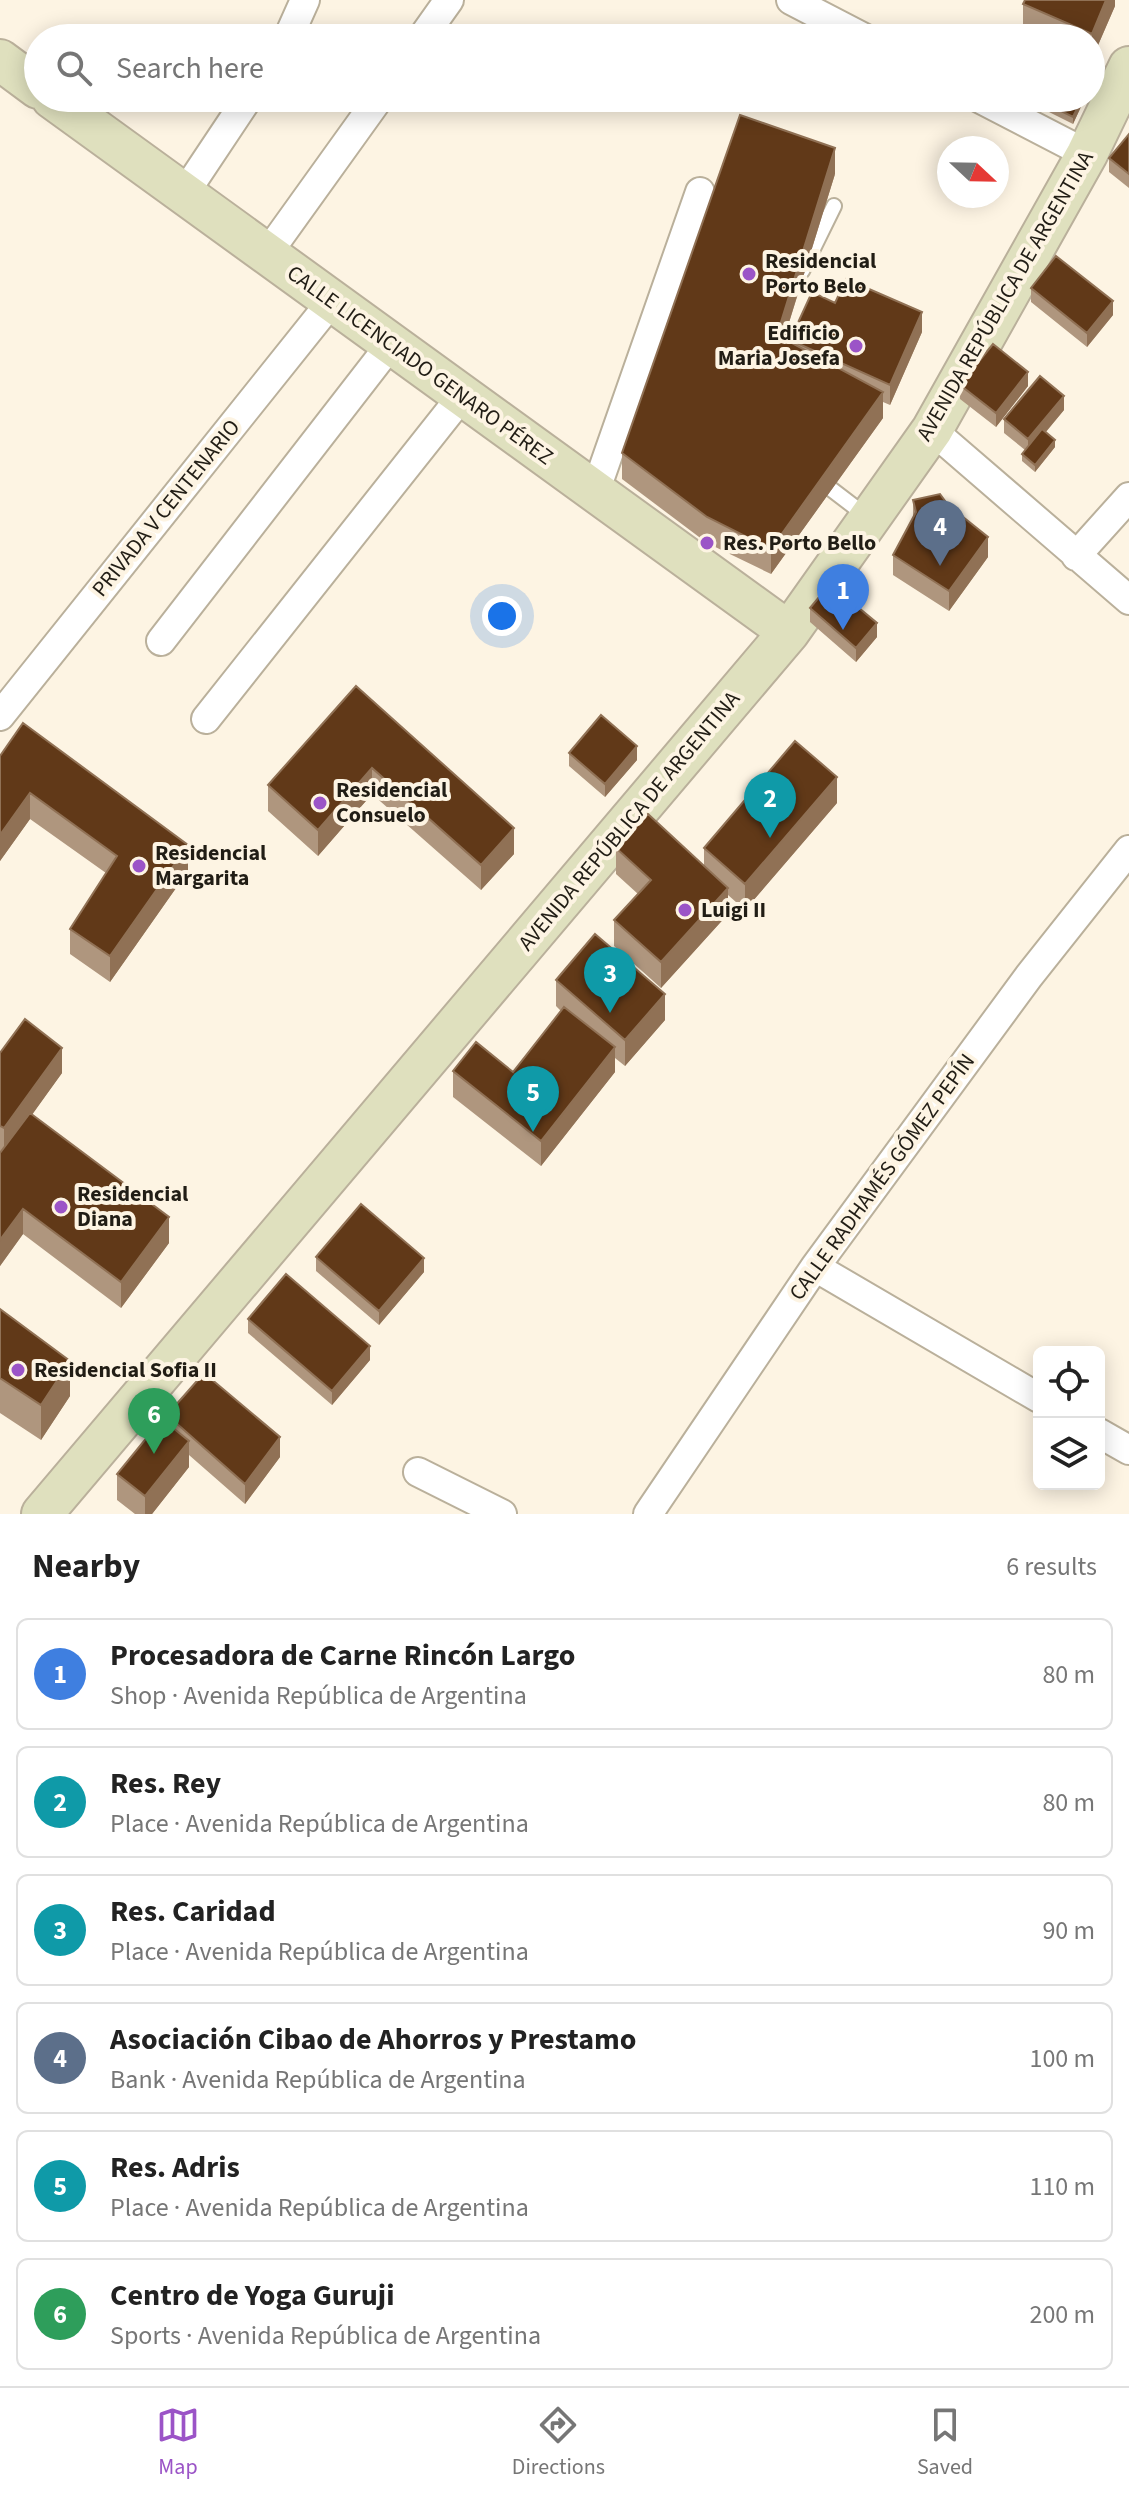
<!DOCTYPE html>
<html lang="en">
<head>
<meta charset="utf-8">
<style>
	body { margin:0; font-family:"Source Sans 3",sans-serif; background:#f6f6f6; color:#222 }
	.controls { position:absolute; right:24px; bottom:24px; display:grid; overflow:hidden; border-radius:12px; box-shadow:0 4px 20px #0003 }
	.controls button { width:72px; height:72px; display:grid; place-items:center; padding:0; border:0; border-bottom:2px solid #e0e0e0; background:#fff; color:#222; font:40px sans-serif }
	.compass { position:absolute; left:937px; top:136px; width:72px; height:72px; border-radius:50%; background:#fff; box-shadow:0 4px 20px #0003; rotate:112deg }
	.you { position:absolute; left:502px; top:616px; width:28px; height:28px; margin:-20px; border:6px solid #fff; border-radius:50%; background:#1a73e8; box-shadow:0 0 0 12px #1a73e833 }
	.badge { display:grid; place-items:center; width:52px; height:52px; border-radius:50%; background:#9b54c7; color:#fff; font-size:26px; font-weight:700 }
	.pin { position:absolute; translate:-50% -66px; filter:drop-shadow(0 2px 4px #0008) }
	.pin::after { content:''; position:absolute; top:42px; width:28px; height:24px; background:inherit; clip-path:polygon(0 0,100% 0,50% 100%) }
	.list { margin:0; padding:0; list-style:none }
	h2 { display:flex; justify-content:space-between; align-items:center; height:104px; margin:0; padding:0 32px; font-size:34px }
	h2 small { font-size:26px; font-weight:400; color:#767676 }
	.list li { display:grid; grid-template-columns:52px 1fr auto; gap:24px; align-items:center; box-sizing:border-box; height:112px; margin:0 16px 16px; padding:0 16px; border:2px solid #e0e0e0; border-radius:12px }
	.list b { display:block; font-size:30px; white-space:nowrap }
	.list p { margin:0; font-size:26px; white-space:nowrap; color:#767676 }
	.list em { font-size:26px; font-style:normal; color:#767676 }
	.icon { flex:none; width:44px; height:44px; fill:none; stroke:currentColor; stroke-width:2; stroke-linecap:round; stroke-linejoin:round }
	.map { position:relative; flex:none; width:1129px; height:1514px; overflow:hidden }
	.search { position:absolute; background:#fff; box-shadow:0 4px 20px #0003; left:24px; right:24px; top:24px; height:88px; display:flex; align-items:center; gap:20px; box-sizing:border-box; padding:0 28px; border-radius:44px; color:#767676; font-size:30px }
	.sheet { height:872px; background:#fff }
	nav { display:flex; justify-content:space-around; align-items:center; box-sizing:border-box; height:112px; border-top:2px solid #e0e0e0; background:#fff; font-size:22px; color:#767676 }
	nav a { display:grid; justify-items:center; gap:4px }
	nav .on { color:#9b54c7 }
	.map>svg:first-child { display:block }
</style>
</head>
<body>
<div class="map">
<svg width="1129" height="1514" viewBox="0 0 1129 1514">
	<rect width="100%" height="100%" fill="#fdf4e3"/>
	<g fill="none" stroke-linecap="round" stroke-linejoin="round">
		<g stroke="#bab09b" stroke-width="18">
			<path id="service" d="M802 271 834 206
				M818 479 869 518"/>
		</g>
		<g stroke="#bab09b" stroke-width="32">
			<path id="minor" d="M791 0 864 38
				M288 38 305 0
				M422 38 449 0
				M979 98 1087 154
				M184 194 248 98
				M267 254 379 98
				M932 430 1129 600
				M595 492 700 192
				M1076 556 1129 497
				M161 641 391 344
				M0 716 332 301
				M206 719 462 396
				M815 1267 1039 1398
				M1099 1433 1129 1450
				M418 1472 502 1514
				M648 1514 815 1267 1029 976 1129 850"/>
		</g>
		<g stroke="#bab09b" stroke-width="44">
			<path id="secondary" d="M0 60 38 88
				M52 98 789 632
				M42 1514 789 632 932 430 1087 154 1129 67"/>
		</g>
		<use href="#service" stroke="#fff" stroke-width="14"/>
		<use href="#minor" stroke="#fff" stroke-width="28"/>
		<use href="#secondary" stroke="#dfe0be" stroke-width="40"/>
	</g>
	<path fill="#af967e" d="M1115 0V6L1092 59 1091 38H1042L1023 30V4Z
		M1031 98H1085L1073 124 1031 103Z
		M1129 134V188L1109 172V158Z
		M835 174 784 339 790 342V340L835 303 922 332 890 405 883 402V418L771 574 707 543 622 479V453Z
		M1031 288 1113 315 1087 347 1031 302Z
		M960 385 1028 386 996 427 960 399Z
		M1064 410 1046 432 1055 447 1035 472 1022 461V454L1025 450 1004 433V419Z
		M913 500 948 505 988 557 949 611 893 575V555L913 517Z
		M810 608 877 637 856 662 810 622Z
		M356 686 514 854 481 890 372 794 318 856 268 811V785Z
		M569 753 637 760 605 797 569 766Z
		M0 756 188 871 110 982 70 954V929L106 873 30 819 0 861Z
		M837 803 745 910 728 895V914L661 988 614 946V920L638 894 616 874V848L704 865V848Z
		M556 980 665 1020 625 1066 615 1058V1072L541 1166 453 1097V1071L513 1072 561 1011 556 1006Z
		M0 1053 62 1073 32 1114 169 1243 121 1308 23 1234 0 1266Z
		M316 1257 424 1272 379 1325 316 1271Z
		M0 1309 70 1396 41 1440 0 1413Z
		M248 1319 370 1360 332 1405 248 1333Z
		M167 1415 280 1457 245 1504 189 1455V1467L152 1514H135L117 1500V1474L167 1423Z"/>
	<path fill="#907155" d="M1106 0H1115V6L1092 59V34Z
		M1097 67V74L1091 86V79Z
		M1082 98H1085L1073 124V117Z
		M835 148V174L777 361V335Z
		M1113 301V315L1087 347V333Z
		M922 312V332L890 405V385Z
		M1028 372V386L996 427V413Z
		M883 392V418L771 574V549Z
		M1064 396V410L1028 453V439Z
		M1055 440V447L1035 472V465Z
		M988 537V557L949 611V591Z
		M877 623V637L856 662V648Z
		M637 746V760L605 797V784Z
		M372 768V794L318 856V830Z
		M837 777V803L745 910V884Z
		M30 793V819L0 861V835Z
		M514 828V854L481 890V865Z
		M188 845V871L110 982V956Z
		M728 888V914L661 988V962Z
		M665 994V1020L625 1066V1040Z
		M615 1047V1072L541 1166V1141Z
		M62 1048V1073L4 1154V1128Z
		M23 1209V1234L0 1266V1240Z
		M169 1217V1243L121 1308V1282Z
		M424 1258V1272L379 1325V1311Z
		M370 1346V1360L332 1405V1391Z
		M70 1361V1396L41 1440V1405Z
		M280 1437V1457L245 1504V1484Z
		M189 1441V1467L152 1514H145V1496Z"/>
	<path fill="#613918" stroke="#907155" stroke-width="2" d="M1025 0H1106L1092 34 1023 4Z
		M1091 65 1097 67 1091 79Z
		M1035 98H1082L1073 117Z
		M740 115 835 148 777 335 883 392 771 549 707 517 622 453Z
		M1129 134V174L1109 158Z
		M1056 256 1113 301 1087 333 1031 288Z
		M846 279 922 312 890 385 790 340 812 292 835 303Z
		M993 344 1028 372 996 413 960 385Z
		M1040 376 1064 396 1028 439 1004 419Z
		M1042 429 1055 440 1035 465 1022 454Z
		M940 494 948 505 988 537 949 591 893 555 916 512 913 500Z
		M830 584 877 623 856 648 810 608Z
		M356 686 514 828 481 865 372 768 318 830 268 785Z
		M601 715 637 746 605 784 569 753Z
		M23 723 188 845 110 956 70 929 117 856 30 793 0 835V756Z
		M795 741 837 777 745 884 704 848Z
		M648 814 728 888 661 962 614 920 651 880 616 848Z
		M595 934 665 994 625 1040 556 980Z
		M564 1007 615 1047 541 1141 453 1071 476 1042 513 1072Z
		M25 1019 62 1048 4 1128 0 1126V1053Z
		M30 1113 169 1217 121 1282 23 1209 0 1240V1153Z
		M361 1204 424 1258 379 1311 316 1257Z
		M286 1274 370 1346 332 1391 248 1319Z
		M0 1309 70 1361 41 1405 0 1378Z
		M204 1373 280 1437 245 1484 167 1415Z
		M162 1419 189 1441 145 1496 117 1474Z"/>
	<g fill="#9b54c7" stroke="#fdf4e3" stroke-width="3">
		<circle cx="749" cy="274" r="8"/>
		<circle cx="856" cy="346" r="8"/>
		<circle cx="707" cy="543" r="8"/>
		<circle cx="320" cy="803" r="8"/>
		<circle cx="139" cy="866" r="8"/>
		<circle cx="685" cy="910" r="8"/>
		<circle cx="61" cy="1207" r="8"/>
		<circle cx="18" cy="1370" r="8"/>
	</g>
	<g text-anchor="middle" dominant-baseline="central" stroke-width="8" stroke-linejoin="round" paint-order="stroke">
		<g font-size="22" font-weight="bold" fill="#211d15" stroke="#fdf4e3" text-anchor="start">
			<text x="765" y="261">Residencial<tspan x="765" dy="25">Porto Belo</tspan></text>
			<text x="840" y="333" text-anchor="end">Edificio<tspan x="840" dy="25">Maria Josefa</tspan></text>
			<text x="723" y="543">Res. Porto Bello</text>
			<text x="336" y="790">Residencial<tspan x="336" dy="25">Consuelo</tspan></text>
			<text x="155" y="853">Residencial<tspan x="155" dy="25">Margarita</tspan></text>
			<text x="701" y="910">Luigi II</text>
			<text x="77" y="1194">Residencial<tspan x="77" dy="25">Diana</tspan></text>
			<text x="34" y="1370">Residencial Sofia II</text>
		</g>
		<g font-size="22" fill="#211d15" stroke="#fdf4e3">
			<text transform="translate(1005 296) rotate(-60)">AVENIDA REPÚBLICA DE ARGENTINA</text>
			<text transform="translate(420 365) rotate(36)">CALLE LICENCIADO GENARO PÉREZ</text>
			<text transform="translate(166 508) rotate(-51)">PRIVADA V CENTENARIO</text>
			<text transform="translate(629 821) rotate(-50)">AVENIDA REPÚBLICA DE ARGENTINA</text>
			<text transform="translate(882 1177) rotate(-54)">CALLE RADHAMÉS GÓMEZ PEPÍN</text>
		</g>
	</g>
</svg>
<div class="controls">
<button><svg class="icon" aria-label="locate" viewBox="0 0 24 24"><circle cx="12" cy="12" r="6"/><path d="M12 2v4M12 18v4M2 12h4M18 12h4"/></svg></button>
<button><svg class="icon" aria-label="layers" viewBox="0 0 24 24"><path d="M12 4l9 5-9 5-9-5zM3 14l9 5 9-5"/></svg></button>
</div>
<svg class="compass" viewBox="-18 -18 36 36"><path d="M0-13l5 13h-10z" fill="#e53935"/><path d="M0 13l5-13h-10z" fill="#767676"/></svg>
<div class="you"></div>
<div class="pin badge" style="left:843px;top:630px;background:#3f7fe0">1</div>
<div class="pin badge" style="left:770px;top:838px;background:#0f9aa8">2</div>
<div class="pin badge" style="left:610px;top:1013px;background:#0f9aa8">3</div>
<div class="pin badge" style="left:940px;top:566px;background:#5c6f8a">4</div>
<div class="pin badge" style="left:533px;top:1132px;background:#0f9aa8">5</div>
<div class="pin badge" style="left:154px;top:1454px;background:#2e9e5b">6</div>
<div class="search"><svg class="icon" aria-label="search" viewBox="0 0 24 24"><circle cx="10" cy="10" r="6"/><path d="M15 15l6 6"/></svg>Search here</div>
</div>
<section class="sheet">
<h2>Nearby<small>6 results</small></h2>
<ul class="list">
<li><span class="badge" style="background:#3f7fe0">1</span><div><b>Procesadora de Carne Rincón Largo</b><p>Shop · Avenida República de Argentina</p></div><em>80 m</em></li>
<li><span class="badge" style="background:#0f9aa8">2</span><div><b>Res. Rey</b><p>Place · Avenida República de Argentina</p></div><em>80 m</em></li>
<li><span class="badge" style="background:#0f9aa8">3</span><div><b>Res. Caridad</b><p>Place · Avenida República de Argentina</p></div><em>90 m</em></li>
<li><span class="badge" style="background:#5c6f8a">4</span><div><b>Asociación Cibao de Ahorros y Prestamo</b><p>Bank · Avenida República de Argentina</p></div><em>100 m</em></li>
<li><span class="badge" style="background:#0f9aa8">5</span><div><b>Res. Adris</b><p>Place · Avenida República de Argentina</p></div><em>110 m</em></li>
<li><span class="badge" style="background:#2e9e5b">6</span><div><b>Centro de Yoga Guruji</b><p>Sports · Avenida República de Argentina</p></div><em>200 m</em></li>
</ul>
</section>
<nav>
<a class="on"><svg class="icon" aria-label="map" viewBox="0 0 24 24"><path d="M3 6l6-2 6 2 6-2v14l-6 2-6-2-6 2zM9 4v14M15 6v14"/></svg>Map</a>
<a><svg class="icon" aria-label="directions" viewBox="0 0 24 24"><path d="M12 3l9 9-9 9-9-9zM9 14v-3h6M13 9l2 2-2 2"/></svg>Directions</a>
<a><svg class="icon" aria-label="saved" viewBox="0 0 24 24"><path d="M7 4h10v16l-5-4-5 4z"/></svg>Saved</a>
</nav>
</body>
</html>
